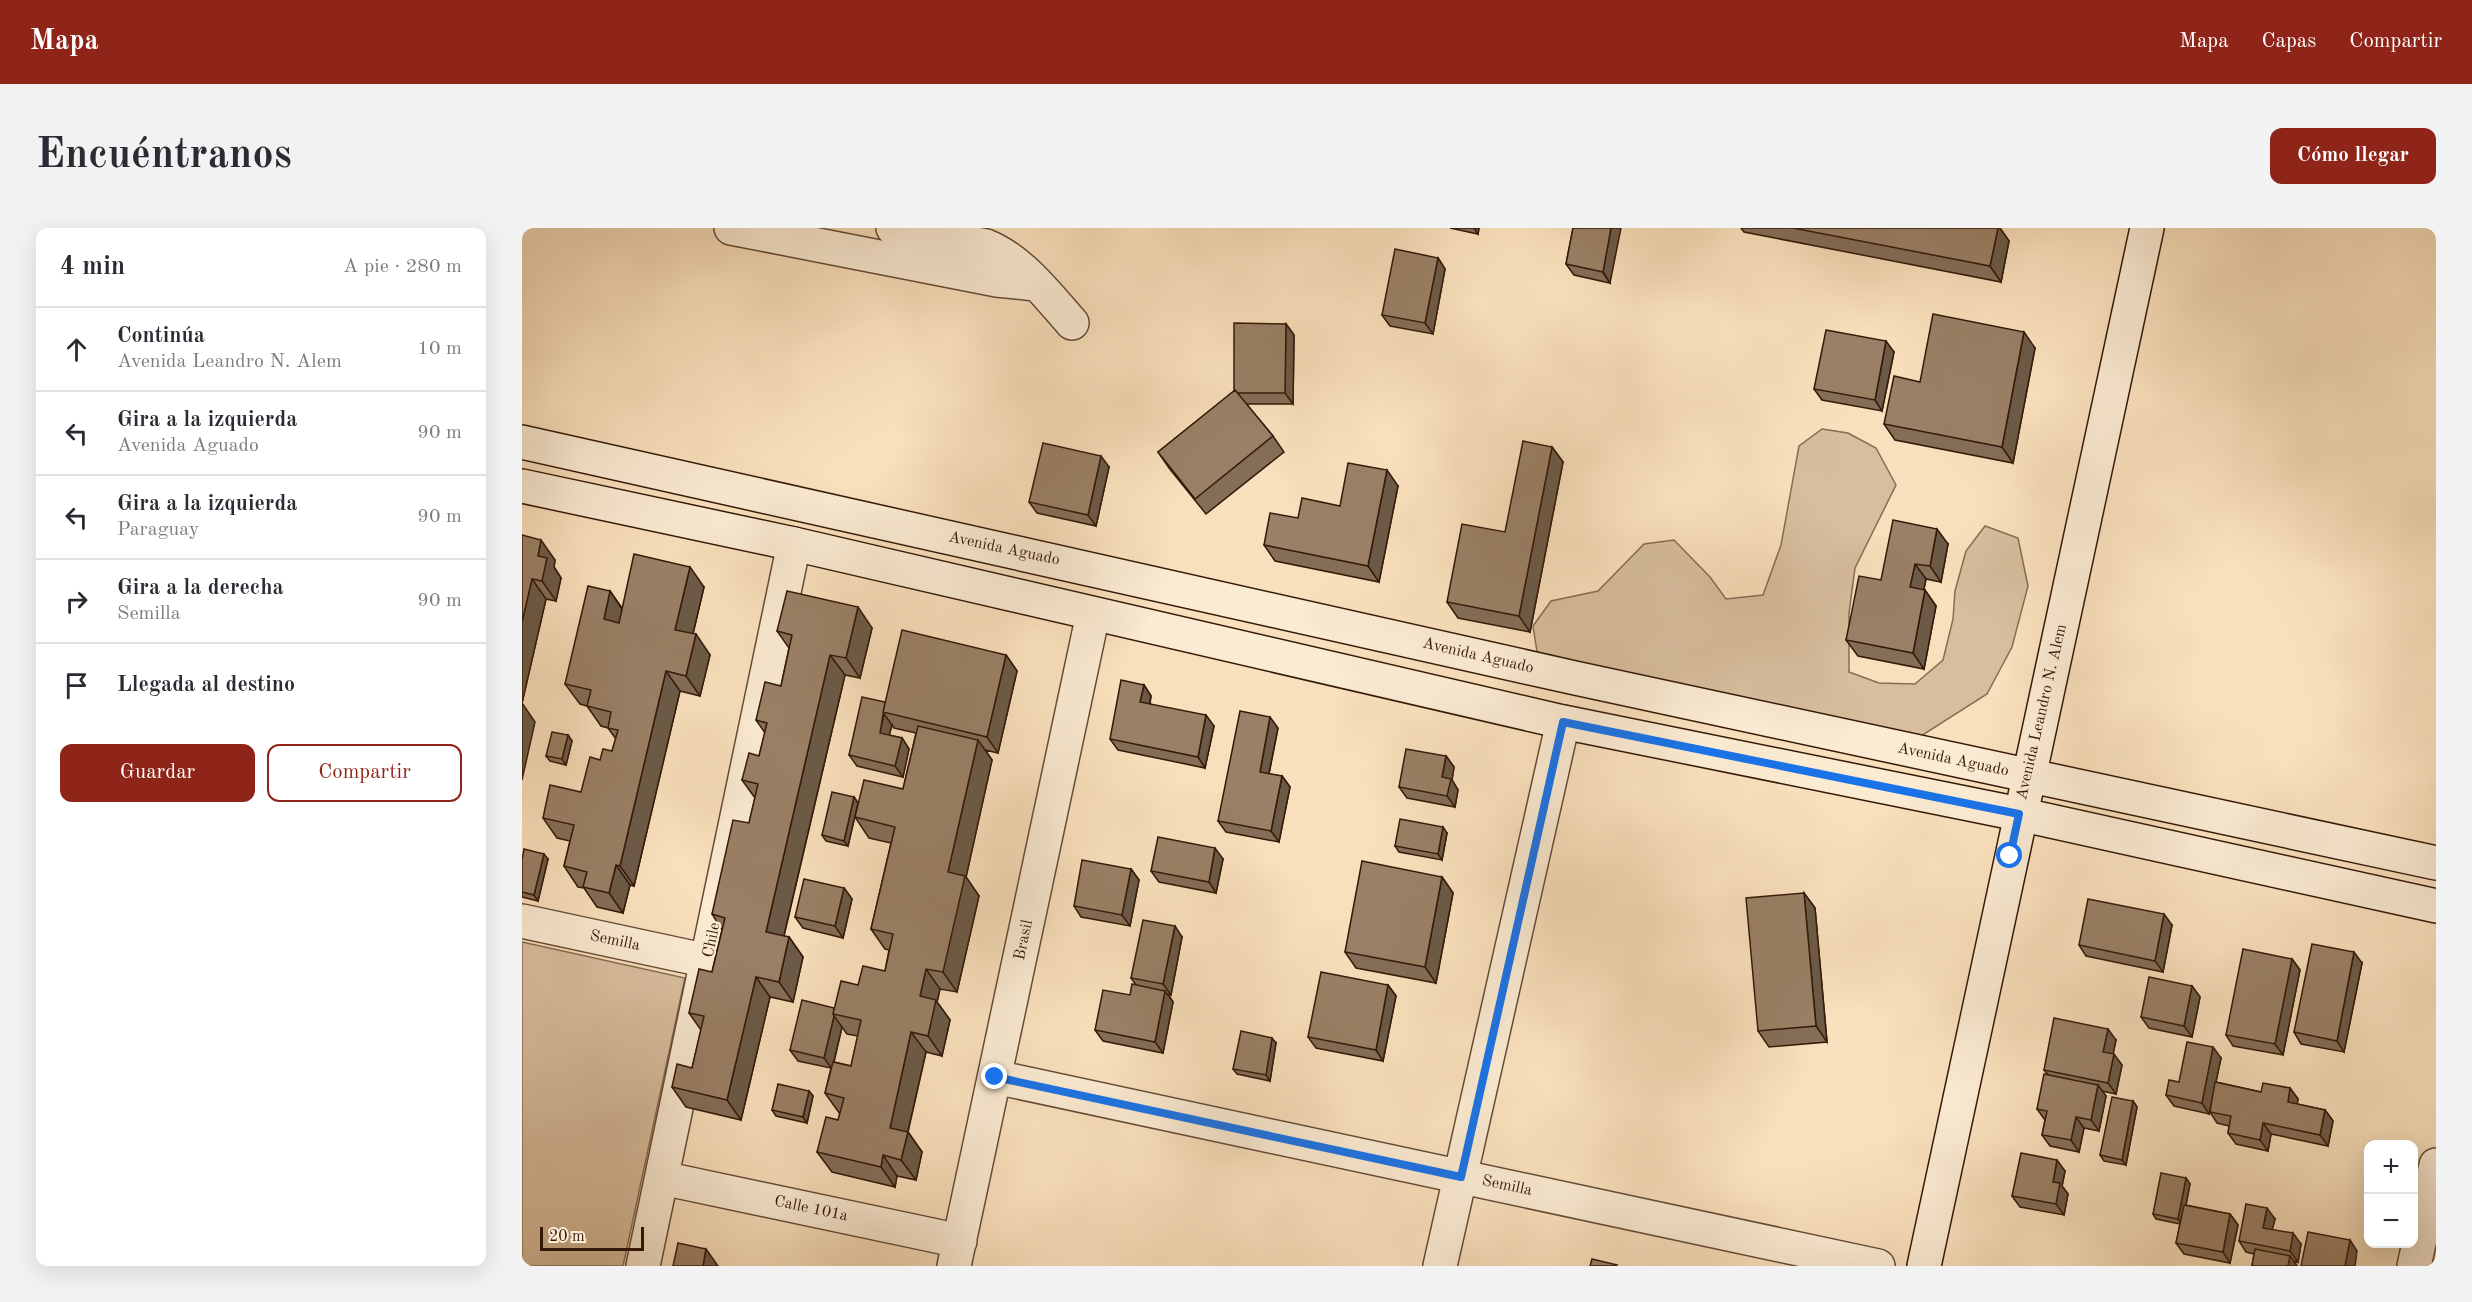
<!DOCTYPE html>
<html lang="es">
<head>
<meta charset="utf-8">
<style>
	body { margin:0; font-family:"Old Standard TT",serif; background:#f2f2f3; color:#2b2b33 }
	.controls { position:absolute; right:18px; bottom:18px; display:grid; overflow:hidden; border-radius:12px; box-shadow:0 6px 24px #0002 }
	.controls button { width:54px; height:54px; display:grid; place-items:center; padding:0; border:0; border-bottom:2px solid #e1e1e2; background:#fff; color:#2b2b33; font:30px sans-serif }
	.scale { position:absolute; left:18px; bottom:15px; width:104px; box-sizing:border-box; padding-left:6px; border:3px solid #341909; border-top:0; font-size:16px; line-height:21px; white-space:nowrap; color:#341909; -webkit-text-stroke:4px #fbebd3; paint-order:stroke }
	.stop { position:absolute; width:18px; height:18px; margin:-14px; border:4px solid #1a73e8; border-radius:50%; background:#fff }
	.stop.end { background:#1a73e8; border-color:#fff; box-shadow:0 2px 6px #0008 }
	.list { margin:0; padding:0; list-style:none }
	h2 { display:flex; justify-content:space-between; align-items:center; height:78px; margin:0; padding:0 24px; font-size:26px }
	h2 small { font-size:20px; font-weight:400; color:#7c7c81 }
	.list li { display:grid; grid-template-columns:39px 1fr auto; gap:18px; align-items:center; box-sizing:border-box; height:84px; padding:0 24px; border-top:2px solid #e1e1e2 }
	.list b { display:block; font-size:22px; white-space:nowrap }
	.list p { margin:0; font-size:20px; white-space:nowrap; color:#7c7c81 }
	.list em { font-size:20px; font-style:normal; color:#7c7c81 }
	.actions { display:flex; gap:12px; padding:18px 24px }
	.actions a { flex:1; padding:14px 0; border:2px solid #8f2418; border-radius:12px; text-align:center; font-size:21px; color:#8f2418 }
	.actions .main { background:#8f2418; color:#fff }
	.icon { flex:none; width:33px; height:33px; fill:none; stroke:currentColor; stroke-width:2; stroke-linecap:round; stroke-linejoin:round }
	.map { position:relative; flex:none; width:1914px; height:1038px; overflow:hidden; border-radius:12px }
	header { display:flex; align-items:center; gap:36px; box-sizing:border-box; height:84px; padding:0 30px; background:#8f2418; color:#fff }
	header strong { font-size:28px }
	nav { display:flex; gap:33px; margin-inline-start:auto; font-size:21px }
	.intro { display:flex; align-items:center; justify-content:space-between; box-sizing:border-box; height:144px; padding:0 36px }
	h1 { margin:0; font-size:42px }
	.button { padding:15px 27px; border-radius:12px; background:#8f2418; color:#fff; font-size:21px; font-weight:700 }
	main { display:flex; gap:36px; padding:0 36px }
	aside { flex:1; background:#fff; border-radius:12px; box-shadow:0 6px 24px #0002 }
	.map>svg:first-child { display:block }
</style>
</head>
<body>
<header>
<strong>Mapa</strong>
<nav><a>Mapa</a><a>Capas</a><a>Compartir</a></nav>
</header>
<div class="intro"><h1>Encuéntranos</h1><a class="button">Cómo llegar</a></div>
<main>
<aside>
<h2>4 min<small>A pie · 280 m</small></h2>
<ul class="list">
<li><svg class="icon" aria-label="ahead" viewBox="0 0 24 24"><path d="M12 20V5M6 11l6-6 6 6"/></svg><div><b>Continúa</b><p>Avenida Leandro N. Alem</p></div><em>10 m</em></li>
<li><svg class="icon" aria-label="left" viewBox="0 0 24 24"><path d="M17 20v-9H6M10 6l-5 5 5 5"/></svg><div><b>Gira a la izquierda</b><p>Avenida Aguado</p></div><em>90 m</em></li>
<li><svg class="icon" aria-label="left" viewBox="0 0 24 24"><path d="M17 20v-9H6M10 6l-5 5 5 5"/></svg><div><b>Gira a la izquierda</b><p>Paraguay</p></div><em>90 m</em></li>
<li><svg class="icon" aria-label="right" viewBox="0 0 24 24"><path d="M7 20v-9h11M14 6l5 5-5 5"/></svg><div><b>Gira a la derecha</b><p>Semilla</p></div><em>90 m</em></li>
<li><svg class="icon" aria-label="arrive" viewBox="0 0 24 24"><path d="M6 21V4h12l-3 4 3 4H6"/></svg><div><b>Llegada al destino</b></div></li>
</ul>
<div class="actions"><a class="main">Guardar</a><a>Compartir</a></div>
</aside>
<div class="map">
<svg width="1914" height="1038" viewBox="0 0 1914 1038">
	<rect width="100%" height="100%" fill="#f9e0bc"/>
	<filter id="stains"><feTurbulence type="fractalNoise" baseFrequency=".00333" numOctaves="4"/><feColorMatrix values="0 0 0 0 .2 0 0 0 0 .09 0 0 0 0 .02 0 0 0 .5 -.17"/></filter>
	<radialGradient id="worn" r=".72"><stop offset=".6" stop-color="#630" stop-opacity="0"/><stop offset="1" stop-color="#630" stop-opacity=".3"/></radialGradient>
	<path fill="#d8be9e" stroke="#866c54" stroke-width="1.5" d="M1300 201 1326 205 1354 220 1374 257 1333 340 1327 385V444L1357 455 1393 456 1421 432 1431 391 1433 363 1444 323 1463 298 1496 310 1506 358 1490 419 1465 466 1396 510 1018 443 1011 398 1029 373 1076 363 1122 316 1152 312 1188 349 1204 371 1241 367 1259 317 1277 218Z
		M0 714 163 750 101 1038H0Z"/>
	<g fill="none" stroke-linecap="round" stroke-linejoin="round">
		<g stroke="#654b36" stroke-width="36">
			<path id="minor" d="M209 0 475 52 513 56
				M371 0 464 18C499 32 526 68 550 95
				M0 693 186 733
				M473 849 1356 1038
				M140 950 438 1013
				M121 1038 272 316
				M432 1038 571 386
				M918 1038 1041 494
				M1892 1038 1914 937"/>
		</g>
		<g stroke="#341909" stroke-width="36">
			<path id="secondary" d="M0 214 1053 450 1914 635
				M0 258 272 316 1041 494 1497 586 1914 678
				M1402 1038 1625 0"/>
		</g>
		<use href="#minor" stroke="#fbebd3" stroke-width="33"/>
		<use href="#secondary" stroke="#fbebd3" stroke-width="33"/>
	</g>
	<path fill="#846e58" stroke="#341909" stroke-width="1.5" fill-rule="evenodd" d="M928 0H957L956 6Z
		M1051 0 1088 55 1052 47 1044 36Z
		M1219 0H1478L1487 13 1479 54 1222 4Z
		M916 30 923 41 911 106 868 98 860 87Z
		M764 96 772 107 771 176H724L751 208 762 224 684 286 647 240 636 224 712 163Z
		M1513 120 1491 235 1373 212 1362 196 1398 154Z
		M1372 124 1360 183 1300 172 1292 161Z
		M1030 219 1041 234 1008 404 936 390 925 374 983 304Z
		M587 239 574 298 515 285 507 274Z
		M876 258 857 354 753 333 742 317 776 290 818 278Z
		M0 307 33 332 32 339 39 350 34 373 24 371 0 475Z
		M1426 316 1419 354 1404 351 1402 361 1414 378 1402 441 1336 428 1324 412 1359 352Z
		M182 359 171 406 188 427 178 468 158 463 112 658 108 657 101 685 75 679 62 660 56 659 42 638 48 613 35 610 21 590 59 564 78 532 90 523 94 511 86 500 79 498 65 478 58 476 43 456 88 363 100 380Z
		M350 400 338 450 323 447 262 708 267 709 281 729 271 774 248 769 219 892 164 879 150 859 170 840 179 802 167 785 190 744 200 702 190 686 227 595 233 570 220 552 237 528 243 505 234 492 259 458 267 420 255 403Z
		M484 427 495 443 476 525 463 522 470 532 444 649 457 668 435 764 418 761 415 774 428 792 420 828 404 824 386 904 400 924 394 952 375 948 373 959 310 944 295 924 316 892 318 886 303 865 309 840 276 833 268 822 336 757 363 743 367 722 363 721 349 701 369 615 347 610 333 589 381 561 394 505 372 500 370 497 367 507 380 510 387 521 381 549 335 538 327 527 363 474ZM320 799 325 806 336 808 329 838 312 834Z
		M622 457 629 468 628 476 692 498 683 540 596 522 588 511Z
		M756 500 747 546 760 548 768 559 757 614 704 604 696 593Z
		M46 507 50 513 44 537 28 533 24 528Z
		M924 528 932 539 930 552 936 562 933 579 885 570 877 559Z
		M332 569 336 575 326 618 304 613 300 607Z
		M925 605 920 632 877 624 873 618Z
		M26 631 16 673 0 669V632Z
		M701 631 694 665 637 654 629 643Z
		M609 641 617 652 608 698 559 689 552 678Z
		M920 649 931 665 914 755 834 740 823 724Z
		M322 660 330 671 321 710 281 700 273 689Z
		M1282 665 1293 680 1305 814 1247 819 1236 803Z
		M1650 697 1641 744 1564 728 1557 717Z
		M660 709 649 767 646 766 651 774 641 825 581 813 573 802 608 767 614 757 609 750Z
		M1770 731 1778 742 1761 827 1711 818 1704 807Z
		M1840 735 1822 824 1779 816 1772 804Z
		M866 757 874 768 861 833 794 820 786 809Z
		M1670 758 1678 769 1670 809 1627 800 1619 789Z
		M1594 812 1591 826 1600 837 1594 866 1580 863 1584 868 1577 903 1562 900 1557 924 1528 918 1520 907 1523 892 1515 881 1526 847 1522 842Z
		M754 815 748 853 715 846 711 841Z
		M1699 830 1694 854 1739 864 1768 860 1776 871 1775 876 1803 882 1811 893 1806 918 1749 906 1746 923 1714 916 1706 905 1707 898 1695 895 1688 884 1687 886 1652 878 1644 867 1657 854Z
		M287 863 291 868 285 895 254 888 250 882Z
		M1611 873 1615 879 1604 937 1582 933 1578 927Z
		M1543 943 1540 958 1546 966 1542 987 1498 979 1490 968Z
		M1664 950 1668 956 1664 977 1708 986 1716 997 1708 1035 1662 1026 1654 1015 1658 996 1634 991 1631 986Z
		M1753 991 1750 1001 1779 1016 1776 1034 1772 1033 1775 1038H1730L1732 1026 1724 1024 1717 1013Z"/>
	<path fill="#6c5a47" stroke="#341909" stroke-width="1.5" d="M952 0H957L956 6Z
		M1089 0H1099L1088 55 1081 44Z
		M1476 0H1478L1487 13 1479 54 1468 38Z
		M916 30 923 41 911 106 903 95Z
		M764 96 772 107 771 176 763 165Z
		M1502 104 1513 120 1491 235 1480 219Z
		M1364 113 1372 124 1360 183 1353 172Z
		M1030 219 1041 234 1008 404 997 388Z
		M579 228 587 239 574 298 566 287Z
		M865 242 876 258 857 354 846 338Z
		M1415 301 1426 316 1419 354 1408 338Z
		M19 312 33 332 32 339 39 350 34 373 20 353 16 328Z
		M1393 336 1404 351 1399 375 1388 359Z
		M168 339 182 359 167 422 153 402Z
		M10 351 24 371 0 475V394Z
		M1403 362 1414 378 1402 441 1391 425Z
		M88 363 102 384 96 411 82 391Z
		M336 379 350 400 338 450 324 430Z
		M174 406 188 427 178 468 164 448Z
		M308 427 323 447 258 724 244 704Z
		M484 427 495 443 476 525 465 509Z
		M144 443 158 463 112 658 98 638Z
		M622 457 629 468 626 485 618 474Z
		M0 475 13 494 0 552Z
		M362 486 370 497 365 516 358 505Z
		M684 487 692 498 683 540 676 529Z
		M748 489 756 500 745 555 738 544Z
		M46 507 50 513 44 537 40 531Z
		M380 510 387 521 381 549 373 538Z
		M456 512 470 532 444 649 457 668 435 764 421 744 426 644Z
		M924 528 932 539 930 552 936 562 933 579 925 568 920 549Z
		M760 548 768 559 757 614 749 603Z
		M332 569 336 575 326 618 322 613Z
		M921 599 925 605 920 632 916 626Z
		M693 620 701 631 694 665 687 654Z
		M22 626 26 631 16 673 12 667Z
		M94 637 108 657 101 685 87 665Z
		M609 641 617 652 608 698 600 687Z
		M920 649 931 665 914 755 903 739Z
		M322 660 330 671 321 710 313 698Z
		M1282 665 1293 680 1305 814 1294 798Z
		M1642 686 1650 697 1641 744 1633 733Z
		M653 698 660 709 649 767 641 756Z
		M267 709 281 729 271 774 257 754Z
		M1832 724 1840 735 1822 824 1815 813Z
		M1770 731 1778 742 1761 827 1753 816Z
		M404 741 418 761 415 774 428 792 420 828 406 808 398 768Z
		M234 749 248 769 219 892 205 872Z
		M866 757 874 768 861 833 854 822Z
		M1670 758 1678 769 1670 809 1662 798Z
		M643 763 651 774 641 825 633 814Z
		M312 788 320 799 310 841 302 830Z
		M1586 801 1594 812 1589 835 1581 824Z
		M389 804 404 824 382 920 368 900Z
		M750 810 754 815 748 853 744 847Z
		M1691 819 1699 830 1687 886 1680 875Z
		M1592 826 1600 837 1594 866 1586 855Z
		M1576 857 1584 868 1577 903 1569 892Z
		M1768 860 1776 871 1774 885 1766 874Z
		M287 863 291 868 285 895 281 889Z
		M1611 873 1615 879 1604 937 1600 932Z
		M1803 882 1811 893 1806 918 1798 907Z
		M1554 889 1562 900 1557 924 1549 912Z
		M1741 895 1749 906 1746 923 1738 912Z
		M386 904 400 924 394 952 379 932Z
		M361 927 375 948 373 959 359 939Z
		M1535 932 1543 943 1540 958 1546 966 1542 987 1534 976 1531 954Z
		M1664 950 1668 956 1660 997 1656 991Z
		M1745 980 1753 991 1748 1011 1741 1000Z
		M1708 986 1716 997 1708 1035 1701 1024Z
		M1771 1005 1779 1016 1776 1034 1768 1023Z
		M1828 1012 1835 1023 1833 1038H1823Z
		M184 1021 196 1038H181Z
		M1768 1028 1775 1038H1766Z"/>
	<path fill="#9a8066" stroke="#341909" stroke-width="1.5" d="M1051 0H1089L1081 44 1044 36Z
		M1271 0H1476L1468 38Z
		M873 21 916 30 903 95 860 87Z
		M1411 86 1502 104 1480 219 1362 196 1372 148 1398 154Z
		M712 95 764 96 763 165H716L713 162 712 163Z
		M1304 102 1364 113 1353 172 1292 161Z
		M713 162 751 208 673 271 636 224Z
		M1001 213 1030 219 997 388 925 374 940 296 983 304Z
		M521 215 579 228 566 287 507 274Z
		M826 235 865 242 846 338 742 317 748 285 776 290 780 270 818 278Z
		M1371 292 1415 301 1408 338 1393 336 1388 359 1403 362 1391 425 1324 412 1337 348 1359 352Z
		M0 307 19 312 16 328 25 330 20 353 10 351 0 394Z
		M112 326 168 339 153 402 174 406 164 448 144 443 98 638 94 637 87 665 61 659 65 644 42 638 52 597 21 590 28 557 59 564 68 529 78 532 81 521 90 523 96 502 86 500 89 484 65 478 69 462 43 456 66 358 88 363 82 391 97 395Z
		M265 363 336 379 324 430 308 427 244 704 267 709 257 754 234 749 205 872 150 859 155 836 170 840 182 788 167 785 177 741 190 744 203 690 190 686 211 592 227 595 236 556 220 552 227 525 237 528 245 495 234 492 243 454 259 458 270 407 255 403Z
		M380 402 484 427 465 509 361 484Z
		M599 452 622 457 618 474 684 487 676 529 588 511Z
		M340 469 363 474 358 505 380 510 373 538 327 527Z
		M718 483 748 489 738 544 760 548 749 603 696 593Z
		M396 498 456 512 426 644 443 648 421 744 404 741 398 768 414 772 406 808 389 804 368 900 386 904 379 932 361 927 359 939 295 924 304 889 316 892 322 870 303 865 311 834 329 838 339 792 311 786 319 753 336 757 341 738 363 743 371 706 349 701 373 599 333 589 342 552 381 561Z
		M30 504 46 507 40 531 24 528Z
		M884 521 924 528 920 549 929 551 925 568 877 559Z
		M310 564 332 569 322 613 300 607Z
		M878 591 921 599 916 626 873 618Z
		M636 609 693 620 687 654 629 643Z
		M2 621 22 626 12 667 0 664V632Z
		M560 632 609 641 600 687 552 678Z
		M840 633 920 649 903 739 823 724Z
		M282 651 322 660 313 698 273 689Z
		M1282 665 1294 798 1236 803 1224 670Z
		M1566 671 1642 686 1633 733 1557 717Z
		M621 692 653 698 641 756 609 750Z
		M1790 716 1832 724 1815 813 1772 804Z
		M1721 721 1770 731 1753 816 1704 807Z
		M799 744 866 757 854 822 786 809Z
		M1627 749 1670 758 1662 798 1619 789Z
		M610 756 643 763 633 814 573 802 581 762 608 767Z
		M280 772 312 780 311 786 312 788 302 830 268 822Z
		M1532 790 1586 801 1581 824 1592 826 1586 855 1522 842Z
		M719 803 750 810 744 847 711 841Z
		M1665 814 1691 819 1680 875 1644 867 1647 852 1657 854Z
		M1522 846 1576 857 1569 892 1554 889 1549 912 1520 907 1525 883 1515 881Z
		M1693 854 1739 864 1741 855 1768 860 1766 874 1803 882 1798 907 1741 895 1738 912 1706 905 1709 888 1688 884Z
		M256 856 287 863 281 889 250 882Z
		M1590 869 1611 873 1600 932 1578 927Z
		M1499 925 1535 932 1531 954 1538 955 1534 976 1490 968Z
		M1639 945 1664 950 1656 991 1631 986Z
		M1724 976 1745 980 1741 1000 1771 1005 1768 1023 1717 1013Z
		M1662 977 1708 986 1701 1024 1654 1015Z
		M1786 1004 1828 1012 1823 1038H1779Z
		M156 1015 184 1021 181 1038H151Z
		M1733 1021 1768 1028 1766 1038H1730Z
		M1070 1031 1095 1037 1094 1038H1068Z"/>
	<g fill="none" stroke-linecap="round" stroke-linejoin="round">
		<path stroke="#1a73e8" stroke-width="8" d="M473 849 939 949 1041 494 1497 586 1488 628"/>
	</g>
	<g text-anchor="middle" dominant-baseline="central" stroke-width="4.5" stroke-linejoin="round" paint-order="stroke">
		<g font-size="16" fill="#341909" stroke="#fbebd3">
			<text transform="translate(482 321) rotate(12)">Avenida Aguado</text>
			<text transform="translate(956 428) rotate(13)">Avenida Aguado</text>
			<text transform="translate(1520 484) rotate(-77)">Avenida Leandro N. Alem</text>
			<text transform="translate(1431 532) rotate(12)">Avenida Aguado</text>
			<text transform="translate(190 712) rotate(-78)">Chile</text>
			<text transform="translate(502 712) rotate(-78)">Brasil</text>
			<text transform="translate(93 713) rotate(12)">Semilla</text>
			<text transform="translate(985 958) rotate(12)">Semilla</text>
			<text transform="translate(289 981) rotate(12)">Calle 101a</text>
		</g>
	</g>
	<rect width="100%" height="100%" filter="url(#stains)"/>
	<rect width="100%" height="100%" fill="url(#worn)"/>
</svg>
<div class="controls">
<button>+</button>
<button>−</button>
</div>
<div class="scale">20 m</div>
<div class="stop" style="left:1488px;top:628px"></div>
<div class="stop end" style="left:473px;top:849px"></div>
</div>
</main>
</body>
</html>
